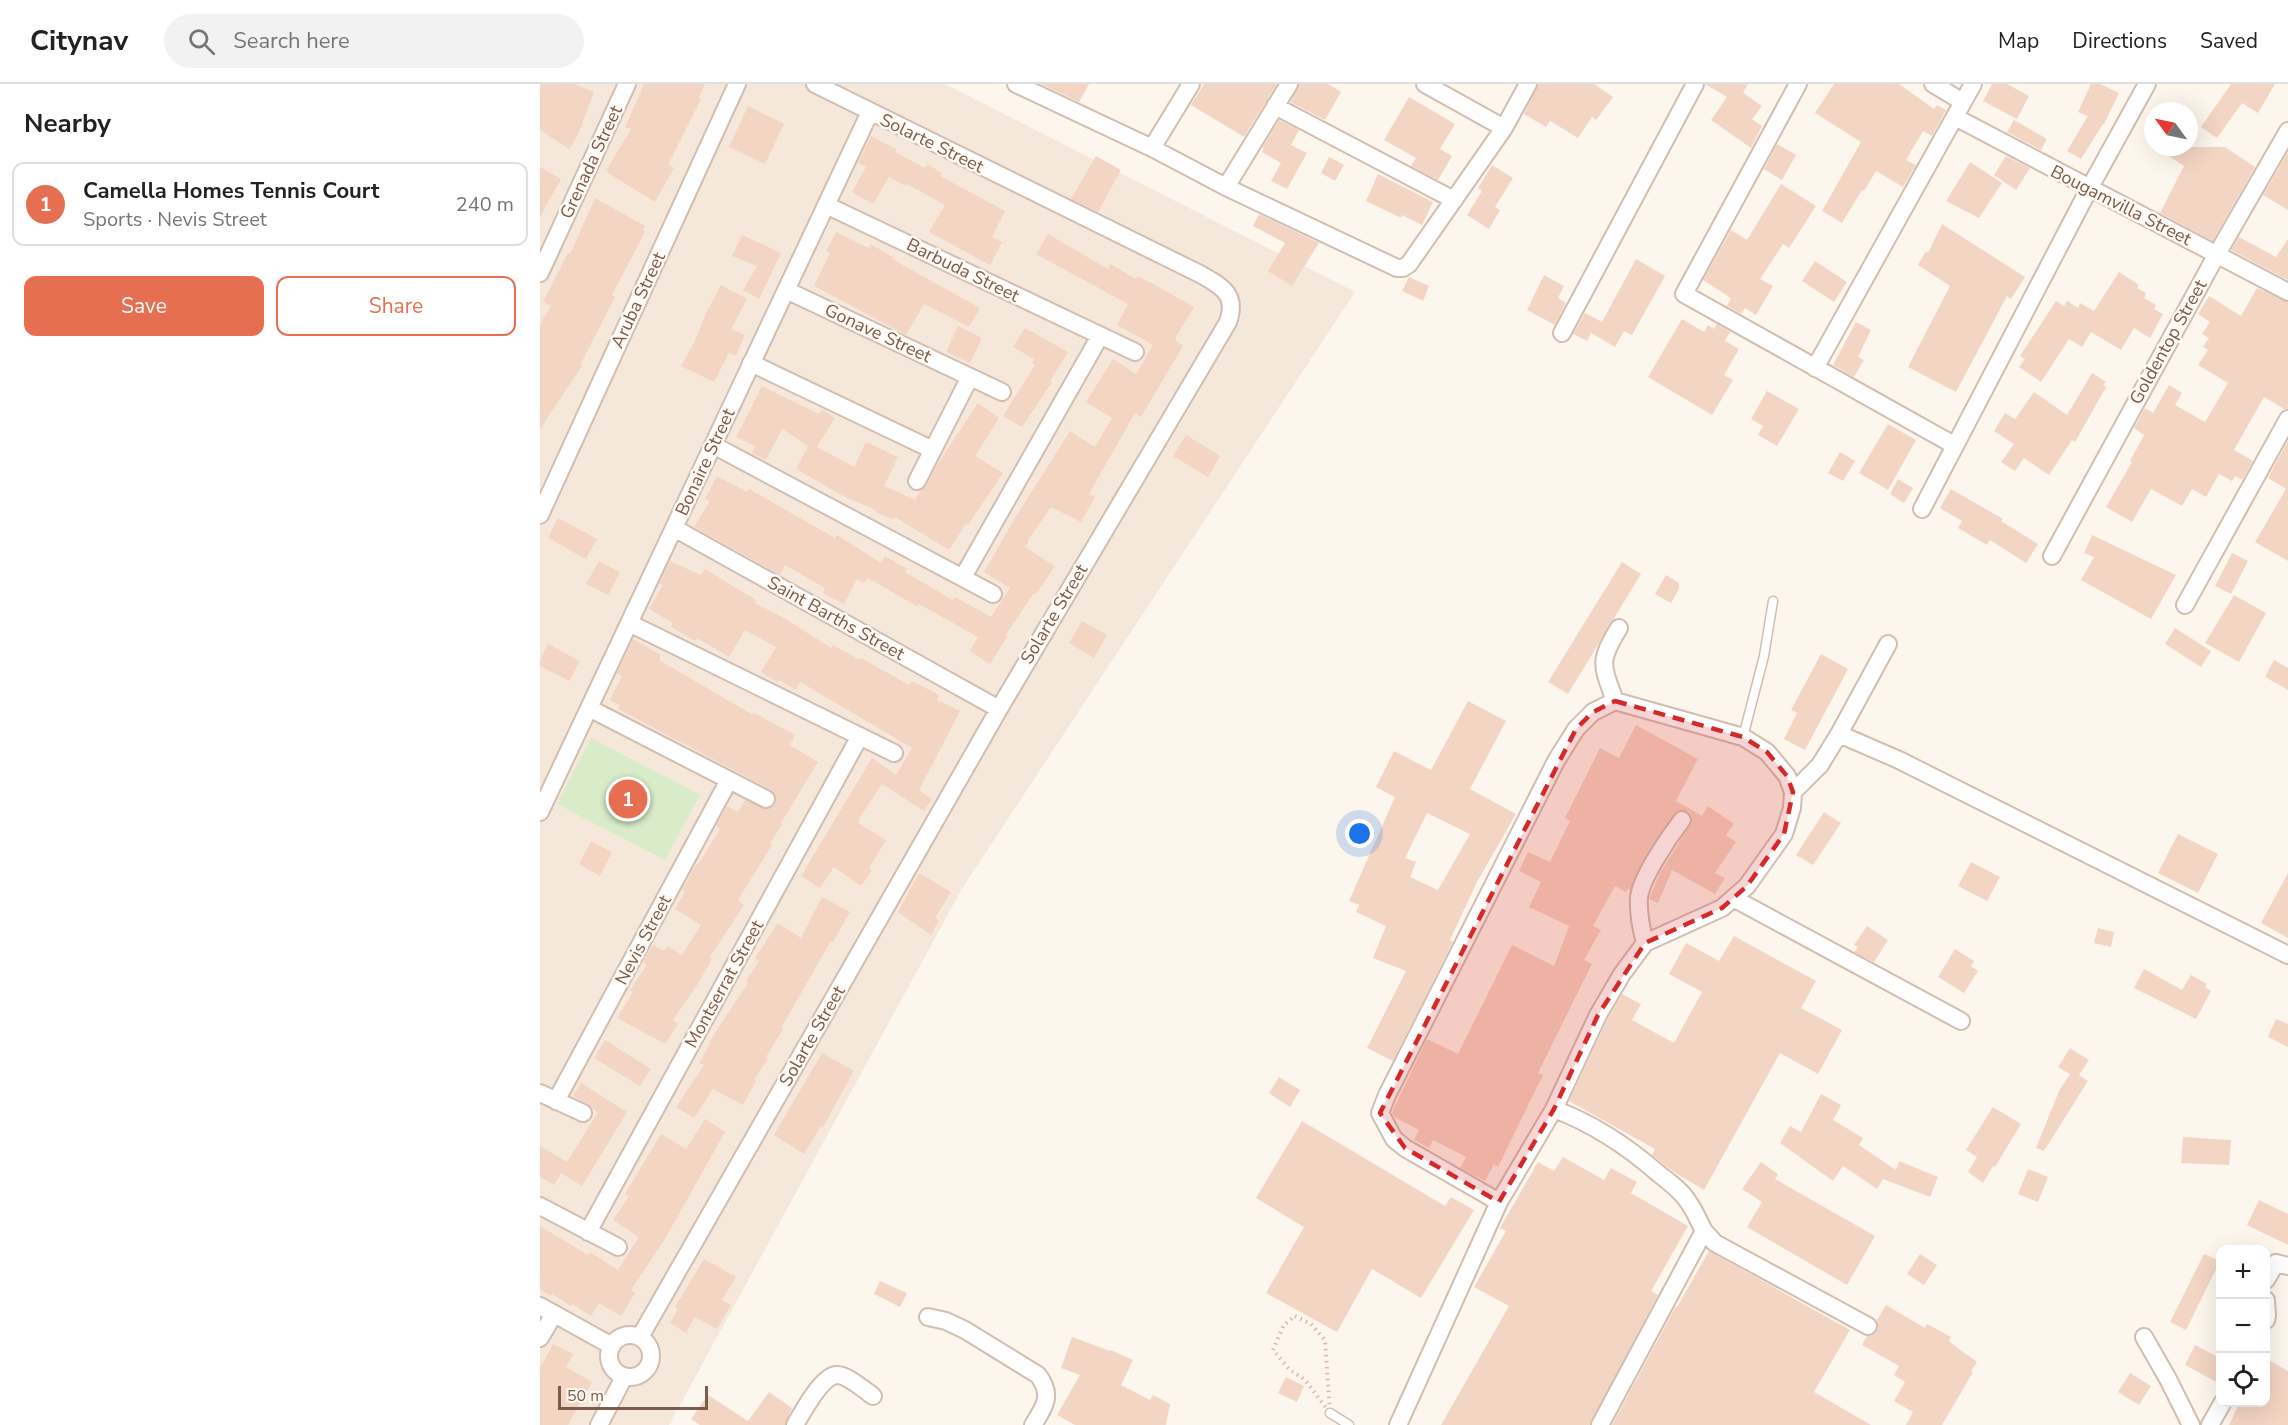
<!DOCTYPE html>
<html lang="en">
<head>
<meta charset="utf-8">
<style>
	body { margin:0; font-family:"Nunito Sans",sans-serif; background:#f2f2f2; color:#222 }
	.controls { position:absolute; right:18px; bottom:18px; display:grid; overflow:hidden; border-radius:12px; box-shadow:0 6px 24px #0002 }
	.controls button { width:54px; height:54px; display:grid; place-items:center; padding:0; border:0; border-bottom:2px solid #e0e0e0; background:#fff; color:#222; font:30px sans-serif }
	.compass { position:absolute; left:1604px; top:18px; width:54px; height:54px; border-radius:50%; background:#fff; box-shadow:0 6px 24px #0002; rotate:303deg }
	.scale { position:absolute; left:18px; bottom:15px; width:150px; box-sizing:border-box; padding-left:6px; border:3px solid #7a5c4d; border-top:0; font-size:16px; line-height:21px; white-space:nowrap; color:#7a5c4d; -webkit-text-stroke:4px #fffaf3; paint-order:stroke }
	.you { position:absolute; left:820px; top:750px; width:21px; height:21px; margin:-15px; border:4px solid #fff; border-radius:50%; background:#1a73e8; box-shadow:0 0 0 9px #1a73e833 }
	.badge { display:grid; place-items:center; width:39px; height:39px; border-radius:50%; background:#e76f51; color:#fff; font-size:20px; font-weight:700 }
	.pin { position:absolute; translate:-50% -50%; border:3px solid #fff; box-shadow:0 2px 6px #0006 }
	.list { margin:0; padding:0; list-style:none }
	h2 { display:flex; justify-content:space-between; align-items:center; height:78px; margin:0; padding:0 24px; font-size:26px }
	h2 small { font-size:20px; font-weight:400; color:#767676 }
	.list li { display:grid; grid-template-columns:39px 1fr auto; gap:18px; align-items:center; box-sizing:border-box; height:84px; margin:0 12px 12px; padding:0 12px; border:2px solid #e0e0e0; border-radius:12px }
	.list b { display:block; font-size:22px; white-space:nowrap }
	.list p { margin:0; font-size:20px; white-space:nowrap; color:#767676 }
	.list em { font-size:20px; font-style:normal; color:#767676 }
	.actions { display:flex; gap:12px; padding:18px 24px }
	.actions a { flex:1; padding:14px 0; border:2px solid #e76f51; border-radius:12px; text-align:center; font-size:21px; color:#e76f51 }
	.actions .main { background:#e76f51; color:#fff }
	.icon { flex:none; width:33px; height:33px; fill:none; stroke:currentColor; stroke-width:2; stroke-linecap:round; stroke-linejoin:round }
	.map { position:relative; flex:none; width:1748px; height:1341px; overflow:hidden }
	header { display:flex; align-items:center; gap:36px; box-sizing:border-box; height:84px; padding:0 30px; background:#fff; border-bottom:2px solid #e0e0e0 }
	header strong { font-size:28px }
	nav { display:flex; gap:33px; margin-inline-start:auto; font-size:21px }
	.search { width:420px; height:54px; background:#f2f2f2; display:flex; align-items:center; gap:15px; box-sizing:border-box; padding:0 21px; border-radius:33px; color:#767676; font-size:22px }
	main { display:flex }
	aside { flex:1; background:#fff }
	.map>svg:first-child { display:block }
</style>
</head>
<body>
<header>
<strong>Citynav</strong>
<div class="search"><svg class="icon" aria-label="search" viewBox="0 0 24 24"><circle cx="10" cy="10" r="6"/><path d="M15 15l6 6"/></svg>Search here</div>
<nav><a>Map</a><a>Directions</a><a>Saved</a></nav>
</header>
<main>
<aside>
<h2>Nearby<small></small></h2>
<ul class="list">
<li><span class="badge">1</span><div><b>Camella Homes Tennis Court</b><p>Sports · Nevis Street</p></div><em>240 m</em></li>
</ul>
<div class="actions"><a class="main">Save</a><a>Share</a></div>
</aside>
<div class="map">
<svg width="1748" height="1341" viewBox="0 0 1748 1341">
	<rect width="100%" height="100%" fill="#fdf6ec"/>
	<path fill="#f5e8da" d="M0 0H405L815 208 423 803 129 1341H0Z"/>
	<path fill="#d8ecc9" d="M51 654 160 711 125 776 17 720Z"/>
	<path fill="#f3d5c3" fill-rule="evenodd" d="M0 0H34L54 8 38 51 29 65 0 46Z
		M104 0H165L159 14 161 15 128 81 134 84 115 118 68 89 67 85 91 45 85 43Z
		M501 0H549L539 18Z
		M664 0H737L704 53 651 21Z
		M759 0H788L801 8 785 36 750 18Z
		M998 0H1054L1073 13 1056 36 1052 33 1038 54 1010 37 1006 43 984 30Z
		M1165 0H1208L1203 9 1222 22 1212 35 1222 42 1211 64 1171 36 1187 13Z
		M1294 0H1359L1394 25 1397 21 1406 26 1392 52 1383 47 1366 76 1376 81 1363 103 1336 87 1324 107 1322 106 1302 139 1282 127 1321 58 1275 29Z
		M1452 0H1467L1489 12 1477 35 1443 17Z
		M1551 0H1560L1579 9 1564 40H1563L1541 75 1527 67 1548 32 1538 28Z
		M1691 0H1735L1718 29 1702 19 1677 54 1661 43Z
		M869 13 915 40 900 65 912 72 898 96 871 82 876 74 844 56Z
		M208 22 244 40 225 80 189 63Z
		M739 36 759 46 751 61 767 69 747 105 731 97 741 79 722 68 724 65 722 64Z
		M1474 36 1507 55 1501 66 1467 48Z
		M331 52 356 65 355 68 385 84 387 80 402 89 400 92 465 127 452 153 462 158 450 181 389 148 405 121 367 100 366 102 349 93 333 120 312 108 326 83 318 79Z
		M1237 60 1256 71 1242 96 1224 85Z
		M1615 63H1685L1715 83 1673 157 1620 129 1644 82Z
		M1748 68V126L1723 111Z
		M556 72 581 86 558 128 531 115Z
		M1466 72 1490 84 1476 106 1454 91Z
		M789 73 804 81 795 97 781 89Z
		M1430 78 1462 99 1439 134 1406 117Z
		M952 81 973 94 955 123 960 126 949 145 927 131 942 107 938 104Z
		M0 83 21 95 0 133Z
		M838 90 893 118 882 141 862 131 861 134 826 117Z
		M1241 100 1276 122 1249 164 1243 160 1220 195 1233 202 1216 231 1205 224 1201 230 1187 222 1191 214 1163 196 1191 146 1207 156Z
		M55 114 105 142 103 146 105 148 72 211 75 213 40 281 42 282 0 345V240L11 222 3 218 28 169 30 170Z
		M719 130 779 159 752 202 728 187 745 159 713 142Z
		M1402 140 1485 193 1471 215 1467 212 1416 308 1368 283 1410 202 1378 181 1386 167 1388 169Z
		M296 148 329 164 331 160 353 173 352 175 440 224 429 243 384 220 366 251 274 202 290 169 286 167Z
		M508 150 568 185 570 180 596 195 597 192 615 201 654 223 636 253V257L643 262 601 333 595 329 549 410 555 413 541 438 511 423 488 456 489 457 485 463 515 482 496 510 494 509 465 552 467 553 450 580 430 567 438 553 379 520 378 523 328 494 324 499 317 495 304 520 283 509 285 504 245 481 240 491 154 443 170 417 165 415 177 392 207 408 209 405 295 454 297 451 341 479 345 472 367 485 365 488 413 516 415 513 451 533 470 504 444 488 475 434 530 347 555 363 572 334 546 318 573 275 596 290 613 261 577 241 588 220 496 170Z
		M202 151 241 169 219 215 203 206 217 182 192 172Z
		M1699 153 1736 173 1748 155V196L1691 166Z
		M1096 175 1125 192 1092 251 1084 247 1075 263 1051 249 1047 257 1033 250 1045 229 1062 238Z
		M1275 177 1307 198 1294 218 1262 197Z
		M1579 188 1599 201 1597 204 1606 209 1604 214 1616 221 1614 225 1623 230 1610 254 1594 244 1581 266 1551 248 1542 263 1529 255 1501 298 1479 283 1485 275 1480 272 1516 217 1524 222 1527 217 1538 224 1540 219 1554 227Z
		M1004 191 1024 202 1018 214 1026 219 1015 241 987 226Z
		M869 193 889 202 883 217 862 207Z
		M181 201 207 215 191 245 205 251 196 272 189 269 174 298 141 282 154 259 167 227Z
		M1717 204 1748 218V325H1744L1724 313 1694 366 1713 377 1702 396 1695 392 1692 397 1679 390 1666 413 1652 405 1642 422 1611 405 1592 438 1566 423 1592 378 1590 377 1604 351 1594 344 1605 324 1613 329 1629 301 1642 309 1635 321 1665 338 1688 299 1658 281 1668 266 1663 263 1669 254 1662 250 1670 238 1658 230 1669 212 1701 232Z
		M1142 235 1164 248 1168 241 1174 245 1177 240 1190 248 1185 257 1199 265 1184 291 1193 296 1172 331 1108 293Z
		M1316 238 1331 246 1318 273 1324 276 1314 293 1293 281Z
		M418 242 442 254 430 279 406 268Z
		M485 244 528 268 510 297 512 298 482 343 463 332 495 281 492 279 494 275 473 263Z
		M1552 289 1566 298 1563 301 1566 303 1535 358 1532 356 1509 391 1484 374 1475 387 1461 378 1474 360 1454 347 1465 329 1475 335 1494 308 1527 331Z
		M222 302 279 330 282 326 295 334 277 363 314 383 326 358 358 373 344 402 375 416 380 407 386 402 395 384 438 319 459 334 435 372 463 389 428 441 426 440 409 466 355 433 354 436 336 428V426L301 411 256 385 268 362 242 345 226 376 212 369 215 362 196 353Z
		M1227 307 1259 325 1237 362 1218 351 1223 342 1211 335Z
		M1348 340 1376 356 1348 406 1319 389Z
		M646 351 680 372 668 393 633 372Z
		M1748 357V477L1715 458 1746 405 1728 394Z
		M1300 368 1315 377 1303 397 1288 389Z
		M1358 395 1373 404 1364 419 1350 410Z
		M1411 405 1463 435 1461 437 1498 460 1486 479 1450 456 1447 461 1418 444 1422 437 1400 424Z
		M18 434 57 455 46 475 8 454Z
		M1552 451 1636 491 1611 535 1541 496 1554 473 1544 469Z
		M1692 469 1708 477 1691 510 1675 502Z
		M59 477 80 488 68 511 46 500Z
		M130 477 161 491 165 485 216 516 215 519 244 534 291 564 293 561 320 576 321 574 369 601 372 597 399 611 397 616 420 627 379 706 392 715 384 727 342 700 322 730 318 739 346 756 329 784 332 786 321 802 294 783 280 804 261 792 332 674 356 691 372 664 260 598 256 606 239 596 237 598 221 588 236 563 205 546 189 573 157 554 155 557 131 543 133 539 109 525 123 501 119 500Z
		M1082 478 1101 490 1028 610 1008 598Z
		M1126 491 1139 499V505L1131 519 1115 510Z
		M1694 511 1726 529 1699 578 1665 559Z
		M542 537 567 551 554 574 529 559Z
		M1635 544 1671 567 1661 583 1625 560Z
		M93 555 121 571 119 576 213 631 214 629 255 651 250 661 278 678 241 739 242 740 230 760 232 761 198 816 204 821 170 873 172 875 159 898 133 936 138 940 125 960 77 934 93 908 90 906 107 881 103 878 113 861 124 867 128 862 142 871 161 841 135 825 145 808 142 806 156 780 158 781 180 745 176 742 187 722 198 728 205 716 227 725 235 720 236 714 231 706 78 625 80 621 70 616 82 592 77 589Z
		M8 560 40 577 29 597 0 582V576Z
		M1281 570 1308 585 1265 666 1244 655 1257 629 1251 626Z
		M1734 576 1748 584V606L1725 593Z
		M928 617 966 637 930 705 976 730 937 798 910 856 913 858 853 977 827 964 866 887 833 874 846 842 816 828 819 821 809 817 855 713 836 703 854 667 891 686ZM887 729 930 750 898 806 870 793 876 778 865 774Z
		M1096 641 1158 675 1136 717 1162 732 1168 722 1194 740 1186 751 1196 758 1175 789 1185 794 1175 810 1132 786 1118 819 1109 815 1120 789 1152 738V732L1148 727H1137L1108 768 1090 806 1088 805 1086 808 1075 802 1053 842 1061 846 1044 876 1052 880 998 989 1003 991 958 1083 954 1080 945 1097 920 1084 926 1073 893 1056 889 1064 874 1056 879 1046 854 1033 852 1028 887 955 918 970 972 861 1014 882 1029 842 989 823 1001 798 979 787 988 768 1010 778 1030 737 1025 734 1060 664 1079 674Z
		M1284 728 1301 739 1273 781 1256 771Z
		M1638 750 1678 770 1658 809 1618 789Z
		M51 757 72 768 60 792 39 780Z
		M1431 778 1460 793 1447 817 1418 802Z
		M379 789 411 808 395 834 399 836 391 851 358 828Z
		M1748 789V854L1721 839Z
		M282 813 310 828 293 858 291 857 241 944 243 945 226 973 228 974 214 996 216 997 203 1021 173 1005 154 1034 136 1023 164 981 159 979 170 959 169 958 208 899 206 897 219 877 215 874 238 839 261 854Z
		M1327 842 1348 856 1334 878 1314 868 1318 863 1314 861Z
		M1558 844 1574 848 1571 863 1554 859Z
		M1194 852 1276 897 1261 924 1302 946 1278 990 1240 969 1164 1106 1137 1090 1126 1082 1112 1071 1115 1065 1029 1017 1067 936 1082 910 1101 920 1092 936 1134 959 1162 908 1129 890 1146 859 1179 877Z
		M1415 865 1434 877 1431 882 1438 887 1424 909 1398 893Z
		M1604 885 1642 906 1651 891 1667 900 1665 903 1671 907 1656 935 1594 904Z
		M1736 935 1748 940V963L1728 953Z
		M65 956 111 985 100 1002 54 974Z
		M1530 964 1549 976 1539 991 1548 997 1504 1067 1496 1064 1519 1007 1530 990 1518 983Z
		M282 969 314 987 283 1043 281 1042 264 1070 234 1051Z
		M739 993 760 1006 750 1023 729 1009Z
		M41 999 87 1028 42 1102 21 1089 14 1101 0 1093V1062L27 1078 58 1028 33 1012Z
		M1281 1010 1301 1021 1293 1036 1323 1054 1319 1061 1356 1086 1359 1077 1398 1093 1390 1113 1343 1095 1337 1105 1303 1082 1293 1097 1240 1059 1250 1042 1261 1048Z
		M1453 1023 1481 1040 1455 1083 1453 1082 1443 1099 1428 1088 1437 1073 1426 1066Z
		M165 1035 185 1048 126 1153 91 1206 95 1209 81 1232 59 1219 51 1232 32 1220 31 1222 12 1210 10 1212 0 1205V1142L48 1171 50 1168 78 1186 99 1153 73 1136 89 1112 85 1110 121 1050 146 1065Z
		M762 1037 905 1122 911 1113 934 1126 881 1214 832 1185 797 1248 726 1209 764 1143 716 1114Z
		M1643 1053 1691 1056 1689 1081 1641 1079Z
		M1023 1073 1064 1096 1071 1084 1097 1098 1091 1109 1148 1142 1111 1207 1118 1211 1050 1341H901L969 1222 934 1203 966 1147 960 1144 998 1078 1014 1087Z
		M1221 1078 1238 1090 1235 1095 1335 1152 1307 1201 1207 1143 1222 1118 1202 1105Z
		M1488 1085 1508 1093 1498 1118 1478 1110Z
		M1719 1116 1748 1130V1161L1707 1141Z
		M1169 1167 1310 1246 1274 1308 1331 1341H1072L1136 1222 1137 1223Z
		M1380 1170 1397 1181 1384 1201 1367 1190Z
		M1664 1170 1680 1177 1646 1246 1630 1238Z
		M164 1175 196 1193 182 1216 191 1221 177 1245 155 1233 146 1249 130 1239 138 1225 135 1223Z
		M340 1197 367 1209 360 1223 334 1210Z
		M1346 1221 1385 1244 1387 1240 1411 1253 1409 1256 1411 1259 1437 1278 1431 1287 1433 1288 1402 1341H1366L1373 1328 1354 1317 1365 1298 1354 1291 1359 1282 1322 1261 1327 1252 1333 1251 1337 1247 1338 1242 1337 1236Z
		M532 1253 570 1267 571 1266 593 1276 581 1301 610 1316 613 1311 630 1320 626 1341H535L517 1331 540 1291 521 1284Z
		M13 1260 33 1270 26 1283 52 1298 28 1341H0V1284Z
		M1655 1261 1680 1274V1300L1645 1281Z
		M1725 1274 1748 1287V1341H1689L1700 1318H1725Z
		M1590 1289 1611 1302 1599 1321 1578 1308Z
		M746 1293 764 1302 757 1318 738 1309Z
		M229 1308 252 1324 245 1341H160L151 1335 168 1311 208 1337Z"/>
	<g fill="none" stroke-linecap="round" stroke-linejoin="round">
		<g stroke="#d1beb0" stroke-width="11">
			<path id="service" d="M1203 653 1224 572 1233 517
				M790 1329 809 1341"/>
		</g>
		<g stroke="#d1beb0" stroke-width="20">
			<path id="minor" d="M476 0 612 64 686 103 749 0
				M885 0 964 44
				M1258 0 1144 210 1414 361
				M1393 0 1423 18
				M735 22 914 116
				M1415 33 1748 208
				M612 64 651 0
				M686 103 857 184H863L869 180 964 44 988 0
				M286 121 595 268
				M0 189 87 0
				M246 206 462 308
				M1022 249 1155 0
				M211 279 393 366
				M1275 284 1433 0
				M173 361 453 510
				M377 397 430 293
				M1382 425 1549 105 1607 0
				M0 431 197 0
				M134 444 459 625
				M1512 472 1677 170 1748 47
				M423 493 560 252
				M1645 521 1748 335
				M89 539 354 669
				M1348 560 1299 650 1359 676 1748 871
				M1075 617C1062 581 1058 578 1079 544
				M49 624 226 715
				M1253 708 1280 681 1299 650
				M0 728 330 28
				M1193 814 1421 937
				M1105 859C1101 844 1098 828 1099 813 1102 792 1129 753 1142 736
				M0 1009 43 1029
				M16 1017 189 696
				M1014 1025C1054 1040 1087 1062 1119 1090 1129 1098 1142 1107 1149 1119 1155 1127 1159 1138 1164 1147L1060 1341
				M0 1122 78 1163
				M1164 1147 1175 1159 1328 1242
				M48 1148 320 652
				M1726 1196 1736 1179 1748 1182
				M1726 1216 1727 1232 1726 1236
				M0 1222 72 1262
				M388 1233 406 1237 425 1246 498 1291C513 1311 505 1322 493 1341
				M69 1272a21 21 0 1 1 42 0a21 21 0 1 1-42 0Z
				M100 1253 459 625 688 238C698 210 681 202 660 190L275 0
				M1604 1253 1628 1295 1651 1341
				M0 1254 14 1230
				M59 1341 84 1293
				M255 1341C262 1329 281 1293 296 1291 307 1290 324 1306 333 1312
				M858 1341 959 1118 1014 1025 1058 931 1082 890 1105 859 1182 824 1207 802 1244 750 1252 724 1253 708 1247 692 1227 668 1203 653 1075 617 1053 628 1036 645 1016 677 847 1011 840 1029 854 1055 865 1064 959 1118
				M1670 1341 1683 1318"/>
		</g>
		<path stroke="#d9b8a5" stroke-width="4" stroke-dasharray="1.5 4.5" stroke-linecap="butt" d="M755 1232 771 1240 785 1256 790 1329 765 1296 749 1285 733 1266 744 1241Z"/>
		<use href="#service" stroke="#fff" stroke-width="8"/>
		<use href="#minor" stroke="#fff" stroke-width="16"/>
	</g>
	<path fill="#d62828" fill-opacity="0.2" stroke="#d62828" stroke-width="4.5" stroke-dasharray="12 8" stroke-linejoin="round" d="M1075 617 1203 653 1227 668 1247 692 1253 708 1244 750 1207 802 1182 824 1105 859 1058 931 1014 1025 959 1118 865 1064 840 1029 1036 645 1053 628Z"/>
	<g text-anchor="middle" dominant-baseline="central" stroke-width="5" stroke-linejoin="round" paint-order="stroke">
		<g font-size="18" fill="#7a5c4d" stroke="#fffaf3">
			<text transform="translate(392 59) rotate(26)">Solarte Street</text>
			<text transform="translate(51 78) rotate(-65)">Grenada Street</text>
			<text transform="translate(1581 121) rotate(27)">Bougamvilla Street</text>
			<text transform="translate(423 186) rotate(26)">Barbuda Street</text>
			<text transform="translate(98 216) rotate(-65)">Aruba Street</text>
			<text transform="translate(338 249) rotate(25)">Gonave Street</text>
			<text transform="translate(1628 258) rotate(-61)">Goldentop Street</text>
			<text transform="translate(165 378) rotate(-65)">Bonaire Street</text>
			<text transform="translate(514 530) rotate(-59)">Solarte Street</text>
			<text transform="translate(296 534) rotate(29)">Saint Barths Street</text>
			<text transform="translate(103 856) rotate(-62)">Nevis Street</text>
			<text transform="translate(184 900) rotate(-61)">Montserrat Street</text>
			<text transform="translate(272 952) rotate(-60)">Solarte Street</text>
		</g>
	</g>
</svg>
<div class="controls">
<button>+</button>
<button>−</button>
<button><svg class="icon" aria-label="locate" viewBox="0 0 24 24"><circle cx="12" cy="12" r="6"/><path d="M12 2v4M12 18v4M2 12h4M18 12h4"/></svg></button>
</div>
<svg class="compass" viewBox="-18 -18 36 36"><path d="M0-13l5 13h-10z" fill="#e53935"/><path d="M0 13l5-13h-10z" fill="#767676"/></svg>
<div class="scale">50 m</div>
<div class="you"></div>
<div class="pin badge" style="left:88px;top:715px">1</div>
</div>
</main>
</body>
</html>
